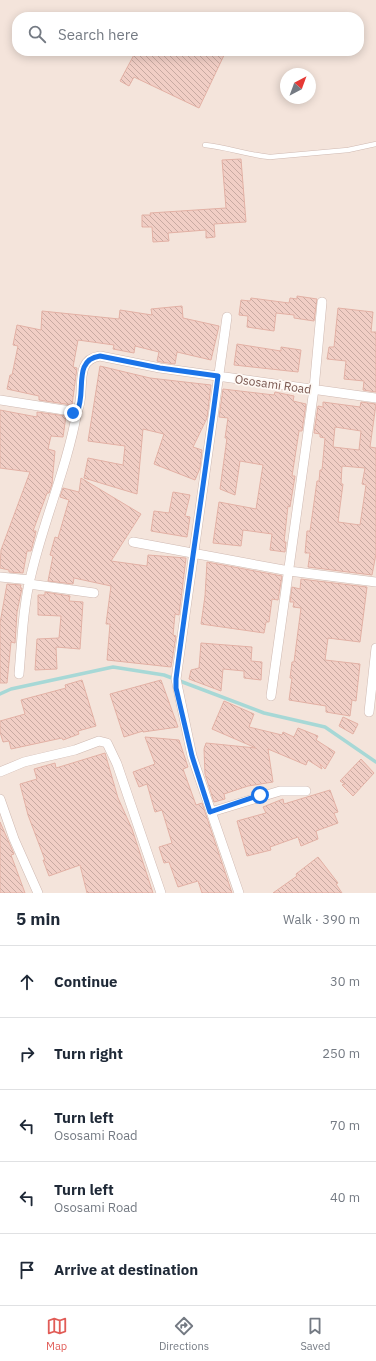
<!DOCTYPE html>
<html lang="en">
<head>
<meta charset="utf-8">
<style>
	body { margin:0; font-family:"IBM Plex Sans",sans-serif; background:#f2f2f3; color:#1f2937 }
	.compass { position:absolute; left:280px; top:68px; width:36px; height:36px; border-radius:50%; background:#fff; box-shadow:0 2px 10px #0003; rotate:41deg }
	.stop { position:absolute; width:12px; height:12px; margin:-9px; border:3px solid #1a73e8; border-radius:50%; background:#fff }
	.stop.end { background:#1a73e8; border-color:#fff; box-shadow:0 1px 4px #0008 }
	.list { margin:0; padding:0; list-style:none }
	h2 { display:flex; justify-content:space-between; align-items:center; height:52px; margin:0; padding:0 16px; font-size:17px }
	h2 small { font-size:13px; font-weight:400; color:#747a83 }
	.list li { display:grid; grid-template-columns:26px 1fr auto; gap:12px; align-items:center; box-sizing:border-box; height:72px; padding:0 16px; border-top:1px solid #e0e1e3 }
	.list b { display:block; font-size:15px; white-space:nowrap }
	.list p { margin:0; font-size:13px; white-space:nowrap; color:#747a83 }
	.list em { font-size:13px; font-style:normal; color:#747a83 }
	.icon { flex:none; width:22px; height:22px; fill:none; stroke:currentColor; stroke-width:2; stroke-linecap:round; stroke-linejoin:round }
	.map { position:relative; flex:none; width:376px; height:893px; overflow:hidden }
	.search { position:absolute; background:#fff; box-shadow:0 2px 10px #0003; left:12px; right:12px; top:12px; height:44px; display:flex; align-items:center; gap:10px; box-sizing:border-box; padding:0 14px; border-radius:16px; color:#747a83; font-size:15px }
	.sheet { height:412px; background:#fff }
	nav { display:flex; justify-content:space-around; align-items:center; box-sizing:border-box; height:56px; border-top:1px solid #e0e1e3; background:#fff; font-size:11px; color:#747a83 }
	nav a { display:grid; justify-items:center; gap:2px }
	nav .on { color:#e15c57 }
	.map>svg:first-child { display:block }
</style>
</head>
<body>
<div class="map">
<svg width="376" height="893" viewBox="0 0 376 893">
	<defs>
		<pattern id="building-back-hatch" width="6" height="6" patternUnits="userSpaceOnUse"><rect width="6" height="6" fill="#f1cec5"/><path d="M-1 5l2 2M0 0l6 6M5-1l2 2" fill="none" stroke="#c8aaa2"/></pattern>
	</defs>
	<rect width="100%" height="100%" fill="#fcf3ec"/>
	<path fill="#f4e4db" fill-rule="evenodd" d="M0 0H376V893H0ZM17 17H359V51H17ZM286 74H310V98H286Z"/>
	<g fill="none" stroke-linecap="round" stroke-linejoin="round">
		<path stroke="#a7d8d6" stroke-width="3.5" d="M0 694 11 689 113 667 164 675 264 713 325 727 376 762"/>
	</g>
	<path fill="url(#building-back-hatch)" stroke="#e3b1a5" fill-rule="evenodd" d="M136 51H226L199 108 134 77 129 86 120 81Z
		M241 159 246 222 214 224 215 237 206 238V230L168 233 169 241 153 242 152 227H142V215H151L150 213 226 208 222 160Z
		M297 296 317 299 314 321 294 318V315L276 313 274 331 247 327 248 316 239 315 241 300 250 301 251 298 289 303 290 298 297 299Z
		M182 306 183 318 219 326 211 360 177 352 175 364 161 362 157 361 159 352 135 346 134 353 113 349 114 345 78 340 73 367 77 368 72 405 39 400V396L7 389 10 375H12L18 346 13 345 17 325 41 330 42 311 119 319 120 310 152 315 151 309Z
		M338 308 373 312 371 332H376V392L363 390 364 381 344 379 346 361 327 359 329 347H334Z
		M237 344 281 351V347L301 350 298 372 234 365Z
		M100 366 150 378 211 385 207 418 193 447 202 450 200 468 195 480 154 464 164 434 143 429 137 494 84 478 88 458 123 465 125 446 88 441Z
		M223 389 274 395 275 392 294 396 293 401 306 404 302 431H299L292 476H295L290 507 288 506 284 542H286L285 552 270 550 272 534 243 530 241 546 213 543 219 502 256 509 263 465 240 461 235 495 220 489 227 438H225L228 418 219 417Z
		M323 402 360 407 361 402 376 404 370 447 376 448V554L372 575 308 567 310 553H305L307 531H310L317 481H319L320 470H322L325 438 320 437V434L314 433 318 406 323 407ZM335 427 361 431 359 450 333 447ZM342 466 365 468 362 484 366 485 360 525 338 522 343 484H341Z
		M0 410 37 417V412L66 416 63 437 51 436 48 449 55 451 52 484 49 493H47L33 531H36L35 536 31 551H27L23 573 9 572V570L0 568 1 550 30 472 0 468Z
		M81 478 141 514 111 561 147 566 148 555 186 558 179 615 175 614 173 635 176 636 171 667 107 660 110 624H106L111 586 74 578 73 584 48 581 53 556 50 555 55 537 58 538 69 500 60 497 63 488 79 492Z
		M173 492 190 495 185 516 190 517 187 537 151 531 154 511 169 513Z
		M207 562 282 576 278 600 272 599 269 622H266L264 633 201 624 205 596Z
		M301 579 367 587 360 642 328 638 325 660 360 664 356 701 352 700 350 716 326 712V706L289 700 292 678H290L292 662H294L301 608 293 607 294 602H290L292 587 300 589Z
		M7 584 21 585 20 588H22L17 612 15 643 11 642 7 683H0V623Z
		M45 592 70 596 69 601 83 602 80 649 56 647 57 669 35 670 37 639 59 638 61 616 38 615V595H45Z
		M201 643 252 647 251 661 262 662 261 680 244 678V671L223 669 221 691 189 679 191 670 199 668Z
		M82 680 96 726 78 731 79 734 63 740 62 738 11 749 9 741 3 742 0 732V721L25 714 21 700 66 688 65 685Z
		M161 680 178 727 143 732V731L124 737 110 694Z
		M224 701 254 714 249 727 282 735 283 732 294 737 298 728 318 736 316 740 335 752 325 769 320 764 322 769 308 760 306 765 268 749 273 782 248 786 224 794 225 799 214 802 205 774 204 749 206 743 256 748 212 729Z
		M343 717 358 724 353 734 339 726Z
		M145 737 179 740 188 767 183 769 196 805 202 803 232 893H202L198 881 178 887 169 862 164 863 159 847 172 843 162 810 155 812 147 784 139 787 133 772 155 764Z
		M105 753 118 798 132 829 153 893H87L80 865 49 876 43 860H45L28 815 20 784 37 779 34 769 55 763 56 768Z
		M361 759 374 773 353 796 342 785 345 784 340 781Z
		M330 790 338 812 334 813 338 823 316 831 318 839 301 846 298 837 270 847 271 850 247 856 237 821 266 813 263 807 283 799 284 804Z
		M0 822 14 854 11 855 25 893H0Z
		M318 857 338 883 336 884 342 893H273L297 876 296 874Z"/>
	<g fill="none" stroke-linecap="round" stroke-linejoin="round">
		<g stroke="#cfb9b1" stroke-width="5.5">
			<path id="service" d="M205 145C227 147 247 155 270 157L348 150 376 144"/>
		</g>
		<g stroke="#cfb9b1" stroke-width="10">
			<path id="minor" d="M227 317 176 679 192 756 239 893
				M0 400 77 412C87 392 72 360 100 356L160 368 376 398
				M133 542 289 571 376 582
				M0 577 30 580
				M29 584 94 593
				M19 674C22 640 23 604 32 571 45 517 67 467 77 412
				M271 696 314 389 322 302
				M369 712 376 648
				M0 772 24 762 75 750 99 741 107 743 117 764 161 893
				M0 799 14 839 38 893
				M211 812 280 791H306"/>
		</g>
		<use href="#service" stroke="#fff" stroke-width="4.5"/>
		<use href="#minor" stroke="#fff" stroke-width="9"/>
	</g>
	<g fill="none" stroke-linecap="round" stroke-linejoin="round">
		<path stroke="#1a73e8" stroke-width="5" d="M73 413 77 412C87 392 72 360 100 356L160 368 218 376C205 477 189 578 176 679V688L192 756 210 812 260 795"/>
	</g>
	<g text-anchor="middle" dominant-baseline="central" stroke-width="3.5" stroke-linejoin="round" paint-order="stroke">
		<g font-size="12" fill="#78564f" stroke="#fef8f3">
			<text transform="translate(273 384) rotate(8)">Ososami Road</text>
		</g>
	</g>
</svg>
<svg class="compass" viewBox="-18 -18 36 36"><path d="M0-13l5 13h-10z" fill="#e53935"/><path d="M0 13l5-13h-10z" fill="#747a83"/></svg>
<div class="stop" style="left:260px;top:795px"></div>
<div class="stop end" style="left:73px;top:413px"></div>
<div class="search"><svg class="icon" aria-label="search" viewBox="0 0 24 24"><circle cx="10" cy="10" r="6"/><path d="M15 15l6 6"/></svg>Search here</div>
</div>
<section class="sheet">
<h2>5 min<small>Walk · 390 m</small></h2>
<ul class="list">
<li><svg class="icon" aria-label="ahead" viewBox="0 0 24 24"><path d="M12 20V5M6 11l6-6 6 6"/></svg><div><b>Continue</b></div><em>30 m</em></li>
<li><svg class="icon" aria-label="right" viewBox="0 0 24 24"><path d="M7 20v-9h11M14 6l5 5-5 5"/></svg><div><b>Turn right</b></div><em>250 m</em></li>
<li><svg class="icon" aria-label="left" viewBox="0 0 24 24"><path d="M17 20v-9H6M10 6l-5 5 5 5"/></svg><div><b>Turn left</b><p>Ososami Road</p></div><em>70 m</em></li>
<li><svg class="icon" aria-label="left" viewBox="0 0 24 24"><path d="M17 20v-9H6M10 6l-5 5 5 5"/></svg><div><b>Turn left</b><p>Ososami Road</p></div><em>40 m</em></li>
<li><svg class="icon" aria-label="arrive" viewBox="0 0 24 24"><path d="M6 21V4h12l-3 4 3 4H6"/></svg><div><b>Arrive at destination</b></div></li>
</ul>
</section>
<nav>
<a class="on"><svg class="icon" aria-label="map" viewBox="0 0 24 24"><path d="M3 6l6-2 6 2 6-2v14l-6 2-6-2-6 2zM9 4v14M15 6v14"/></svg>Map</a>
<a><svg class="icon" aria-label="directions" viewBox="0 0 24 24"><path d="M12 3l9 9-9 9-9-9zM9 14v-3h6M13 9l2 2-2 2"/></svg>Directions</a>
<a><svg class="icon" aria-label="saved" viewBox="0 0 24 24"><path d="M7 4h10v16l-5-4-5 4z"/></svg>Saved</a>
</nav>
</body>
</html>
